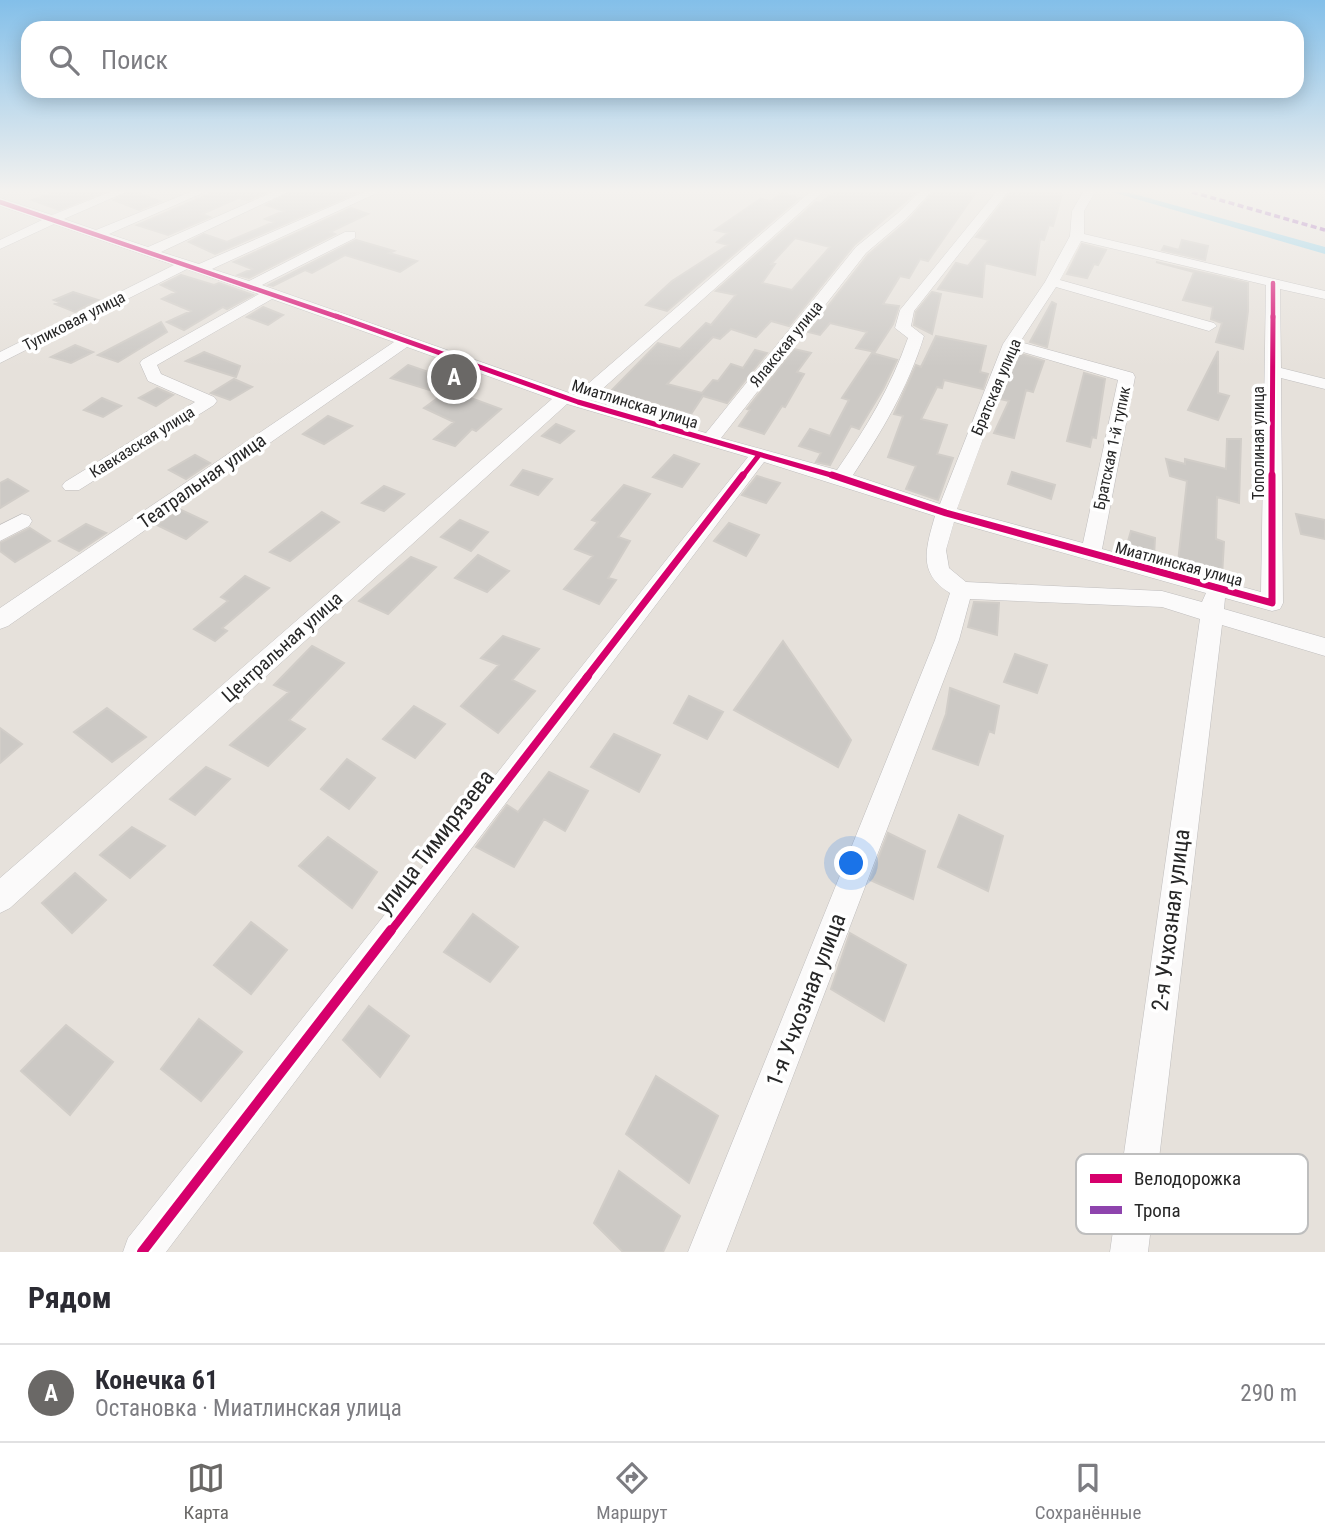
<!DOCTYPE html>
<html lang="ru">
<head>
<meta charset="utf-8">
<style>
	body { margin:0; font-family:"Roboto Condensed",sans-serif; background:#f7f7f7; color:#2b2b33 }
	.you { position:absolute; left:852px; top:864px; width:24px; height:24px; margin:-18px; border:5px solid #fff; border-radius:50%; background:#1a73e8; box-shadow:0 0 0 10px #1a73e833 }
	.badge { display:grid; place-items:center; width:46px; height:46px; border-radius:50%; background:#6a6866; color:#fff; font-size:23px; font-weight:700 }
	.pin { position:absolute; translate:-50% -50%; border:4px solid #fff; box-shadow:0 2px 7px #0006 }
	.list { margin:0; padding:0; list-style:none }
	h2 { display:flex; justify-content:space-between; align-items:center; height:91px; margin:0; padding:0 28px; font-size:30px }
	h2 small { font-size:23px; font-weight:400; color:#7c7c81 }
	.list li { display:grid; grid-template-columns:46px 1fr auto; gap:21px; align-items:center; box-sizing:border-box; height:98px; padding:0 28px; border-top:2px solid #e1e1e2 }
	.list b { display:block; font-size:26px; white-space:nowrap }
	.list p { margin:0; font-size:23px; white-space:nowrap; color:#7c7c81 }
	.list em { font-size:23px; font-style:normal; color:#7c7c81 }
	.icon { flex:none; width:38px; height:38px; fill:none; stroke:currentColor; stroke-width:2; stroke-linecap:round; stroke-linejoin:round }
	.map { position:relative; flex:none; width:1325px; height:1252px; overflow:hidden }
	.search { position:absolute; background:#fff; box-shadow:0 4px 18px #0003; left:21px; right:21px; top:21px; height:77px; display:flex; align-items:center; gap:18px; box-sizing:border-box; padding:0 24px; border-radius:21px; color:#7c7c81; font-size:26px }
	.sheet { height:189px; background:#fff }
	nav { display:flex; justify-content:space-around; align-items:center; box-sizing:border-box; height:98px; border-top:2px solid #e1e1e2; background:#fff; font-size:19px; color:#7c7c81 }
	nav a { display:grid; justify-items:center; gap:4px }
	nav .on { color:#6a6866 }
	.map>svg:first-child { display:block }
</style>
</head>
<body>
<div class="map">
<svg width="1325" height="1252" viewBox="0 0 1325 1252">
	<rect width="100%" height="100%" fill="#e6e1db"/>
	<g fill="none" stroke-linecap="round" stroke-linejoin="round">
		<path fill="#8cd0ea" fill-rule="evenodd" d="M1112 192H1127L1325 247V254Z"/>
	</g>
	<path fill="#ccc9c5" stroke="#d1cdc8" stroke-width="2" fill-rule="evenodd" d="M56 192H104L59 210 32 200Z
		M128 192H136L160 201 139 210 114 200Z
		M214 192H267L248 200 238 198 202 214 210 217 168 235 137 225Z
		M290 192H358L215 254 189 242 204 234 227 242 274 222 265 219 284 211 266 205Z
		M835 192H916L854 245 789 326 771 321 756 337 731 329 720 339 713 337 667 384 702 393 713 380 718 381 731 364 743 368 755 350 767 353 727 403 703 396 691 414 611 391 658 343 680 349 706 323 711 325 736 295 716 291 816 202 820 203ZM795 238 830 247 792 290 762 283 775 264H771Z
		M934 192H976L928 261 920 259 909 278 900 276 883 304 899 306 893 324 875 352 856 348 867 332 830 323 820 335 808 332 868 255 908 221Z
		M1011 192 1062 194 1053 226 1049 225 1044 240 1040 239 1035 275 985 263 982 297 938 289 956 263 968 266 989 240 976 237Z
		M782 193 799 198 667 311 646 305 672 281 728 245 717 242 728 233 715 230 760 199 771 201Z
		M351 208 368 214 330 232 335 234 249 278 238 275 252 269 234 262Z
		M356 240 394 251 389 253 417 261 400 272 345 255 312 273 305 270 273 286 269 285Z
		M1182 240 1208 246 1205 260 1162 250 1164 246 1179 250Z
		M1082 244 1106 250 1098 265 1094 264 1087 278 1067 274Z
		M1156 262 1248 283V311L1243 349 1216 342 1222 323 1211 319 1213 307 1183 300 1194 272Z
		M181 275 214 285 219 283 253 295 227 309 223 307 184 330 167 322 191 311 162 299 176 292 161 285Z
		M73 292 98 300 75 312 55 304 59 302 54 300Z
		M932 292 941 294 932 334 914 325 916 312Z
		M1052 302 1056 304 1047 347 1030 342Z
		M263 307 283 315 268 325 247 317Z
		M161 322 167 332 118 362 98 355Z
		M936 336 986 346 980 372 988 374 983 389 944 380 942 388 937 387 921 419 947 425 937 454 953 458 938 500 906 489 916 466 888 457 903 416 894 414 916 365 921 367Z
		M75 345 93 352 71 363 51 357Z
		M794 349 811 353 797 372 804 374 785 407 782 406 764 434 739 426 750 410 747 409Z
		M1218 351V393L1229 396 1218 420 1188 410Z
		M204 352 240 366 236 377 186 361Z
		M872 353 897 360 883 389 859 429 851 426 830 465 816 462 821 453 799 446 810 429 830 436 849 400 842 398Z
		M1018 353 1044 361 1033 392 1026 390 1014 438 994 433 1009 401 1000 399Z
		M408 365 478 389 468 397 501 409 476 431 472 429 455 446 434 439 454 422 424 408 443 394 391 378Z
		M1084 373 1105 379 1096 438 1092 437 1090 447 1067 441Z
		M234 379 252 387 230 400 211 393Z
		M157 388 173 395 156 406 139 398Z
		M102 398 121 406 103 417 84 410Z
		M328 416 352 426 324 444 303 434Z
		M556 424 574 431 560 443 542 436Z
		M1227 439H1241L1239 503 1217 497 1216 539 1224 542 1222 576 1178 562 1187 481 1170 476 1166 459 1185 464V459L1226 469Z
		M195 455 210 463 186 479 169 470Z
		M674 455 699 464 682 487 653 477Z
		M523 470 552 479 538 495 511 485Z
		M1012 472 1055 485 1051 499 1008 484Z
		M757 476 780 483 766 503 742 495Z
		M8 479 28 491 0 508V483Z
		M624 485 650 494 618 537 630 541 608 578 616 580 599 604 564 589 593 556 575 549 598 522 592 520Z
		M384 486 404 494 384 511 362 503Z
		M179 509 207 522 186 539 157 525Z
		M322 512 339 522 290 561 270 552Z
		M1296 514 1325 520V539L1301 534Z
		M460 520 488 532 471 551 441 537Z
		M729 523 759 535 746 556 714 541Z
		M86 524 106 533 79 551 59 541Z
		M30 528 50 541 15 562 0 551V543Z
		M1131 531 1155 538 1154 557 1126 548Z
		M478 555 509 571 487 592 455 578Z
		M411 557 436 567 388 614 359 601Z
		M245 576 269 588 222 628 227 631 215 641 194 629 228 601 221 597Z
		M974 602 999 603 997 635 968 627Z
		M503 636 539 649 512 680 535 691 498 733 461 706 499 665 481 658Z
		M783 641 851 740 838 767 734 710Z
		M312 646 344 663 289 720 305 729 268 766 230 745 289 692 274 685Z
		M1015 654 1047 665 1037 693 1004 682Z
		M950 688 999 706 994 733 989 731 978 765 933 749 946 714Z
		M689 696 723 712 707 739 674 723Z
		M414 706 445 724 415 758 383 739Z
		M107 708 146 737 112 762 74 732Z
		M0 728 22 744 0 763Z
		M614 734 660 755 639 792 591 767Z
		M347 759 375 778 349 809 321 789Z
		M206 767 230 779 195 815 170 799Z
		M549 772 588 791 565 831 544 819 514 867 476 847 507 805 518 812Z
		M959 815 1003 836 988 891 938 867Z
		M132 827 165 846 130 878 100 855Z
		M888 833 925 851 913 899 870 880Z
		M328 837 377 872 352 908 299 866Z
		M75 873 106 900 72 933 42 903Z
		M473 914 518 947 490 982 444 952Z
		M251 922 287 950 251 994 214 965Z
		M850 933 906 965 884 1021 831 989Z
		M369 1006 409 1036 380 1077 343 1040Z
		M199 1019 242 1052 201 1101 161 1069Z
		M66 1025 113 1062 70 1115 21 1071Z
		M656 1076 718 1116 689 1183 626 1134Z
		M619 1171 680 1216 663 1252H623L594 1223Z"/>
	<g fill="none" stroke-linecap="round" stroke-linejoin="round">
		<g stroke="#bfbdbd" stroke-width="1">
			<path id="minor" d="M110 192H126L64 219 96 230 190 192H205L109 234 148 247 273 192H288L161 252 199 264 364 192H379L212 269 249 281 345 232H355V238L262 285 575 395 810 192H823L590 400 706 433 856 247 898 213 919 192H931L906 219 866 253 721 438 837 470C866 428 891 387 908 338L895 328 900 310 996 192H1008L914 311 911 326 924 336C908 388 882 431 853 475L940 504 1003 344 1045 282 1070 236 1072 211 1083 192H1095L1084 211V234L1325 291V299L1280 289 1281 368 1325 379V389L1281 378 1283 603 1280 609 1272 611 1225 598 1224 609 1325 638V656L1222 625 1148 1252H1110L1200 619 1162 607 970 599 959 640 726 1252H688L935 640 950 593C917 573 926 548 935 516L764 462 166 1252H123L128 1238 748 457 567 404 10 908 0 913V878L552 399 407 347 8 626 0 629V608L394 342 272 299 157 365 161 374 214 397 217 401 214 405 79 490H65L62 486 65 482 195 402 148 381 140 363 142 360 259 294 187 269 0 363V352L174 265 54 224 0 249V240L42 220 0 206V198L52 215ZM1081 241 1266 285 1261 592 1102 549 1135 377 1133 373 1020 342 1056 287 1209 331 1217 326 1214 323 1060 280ZM1016 350 1118 380 1083 543 957 509ZM954 522 1206 593 1202 602 1162 591 966 582 949 568 946 550Z
				M22 514 29 516 32 521 29 526 0 541V525Z"/>
		</g>
		<use href="#minor" fill="#fbfafa" fill-rule="evenodd"/>
		<path stroke="#8e44ad" stroke-width="3.5" stroke-dasharray="6 3.5" stroke-linecap="butt" d="M1192 192 1325 230"/>
		<g stroke="#fff" stroke-width="7">
			<path id="cycleway-far4" d="M0 202 341 318
				M1273 318V283"/>
		</g>
		<g stroke="#fff" stroke-width="9">
			<path id="cycleway-far3" d="M336 316 578 402 838 477
				M742 477 759 455
				M1272 477 1273 316"/>
		</g>
		<g stroke="#fff" stroke-width="11">
			<path id="cycleway-far2" d="M832 475 946 513 1272 603V475
				M586 678 743 475"/>
		</g>
		<g stroke="#fff" stroke-width="12">
			<path id="cycleway-far1" d="M390 932 588 676"/>
		</g>
		<g stroke="#fff" stroke-width="15">
			<path id="cycleway" d="M142 1252 391 930"/>
		</g>
		<use href="#cycleway-far4" stroke="#d6006c" stroke-width="4.5"/>
		<use href="#cycleway-far3" stroke="#d6006c" stroke-width="5"/>
		<use href="#cycleway-far2" stroke="#d6006c" stroke-width="7"/>
		<use href="#cycleway-far1" stroke="#d6006c" stroke-width="8"/>
		<use href="#cycleway" stroke="#d6006c" stroke-width="10"/>
	</g>
	<linearGradient id="sky" x2="0" y2="1"><stop stop-color="#83bfe9"/><stop offset="0.52" stop-color="#f4f2ef"/><stop offset="1" stop-color="#f4f2ef" stop-opacity="0"/></linearGradient>
	<rect width="1325" height="367" fill="url(#sky)"/>
	<g text-anchor="middle" dominant-baseline="central" stroke-width="7" stroke-linejoin="round" paint-order="stroke">
		<g font-size="16" fill="#272727" stroke="#fff">
			<text transform="translate(74 321) rotate(-27)">Тупиковая улица</text>
			<text transform="translate(786 344) rotate(-51)">Ялакская улица</text>
			<text transform="translate(996 387) rotate(-67)">Братская улица</text>
			<text transform="translate(635 404) rotate(17)">Миатлинская улица</text>
			<text transform="translate(142 442) rotate(-32)">Кавказская улица</text>
			<text transform="translate(1258 443) rotate(-90)">Тополиная улица</text>
			<text transform="translate(1112 448) rotate(-78)">Братская 1-й тупик</text>
			<text transform="translate(1179 564) rotate(15)">Миатлинская улица</text>
		</g>
		<g font-size="19" fill="#272727" stroke="#fff">
			<text transform="translate(202 481) rotate(-35)">Театральная улица</text>
			<text transform="translate(282 647) rotate(-42)">Центральная улица</text>
		</g>
		<g font-size="23" fill="#272727" stroke="#fff">
			<text transform="translate(435 842) rotate(-52)">улица Тимирязева</text>
			<text transform="translate(1171 920) rotate(-83)">2-я Учхозная улица</text>
			<text transform="translate(806 1000) rotate(-69)">1-я Учхозная улица</text>
		</g>
	</g>
	<rect x="1076" y="1154" width="232" height="80" rx="10" fill="#fff" stroke="#bebebe" stroke-width="2"/>
	<rect x="1090" y="1174" width="32" height="9" fill="#d6006c"/>
	<rect x="1090" y="1206" width="32" height="8" fill="#8e44ad"/>
	<g font-size="19" fill="#272727">
		<text x="1134" y="1185">Велодорожка</text>
		<text x="1134" y="1217">Тропа</text>
	</g>
</svg>
<div class="you"></div>
<div class="pin badge" style="left:454px;top:377px">A</div>
<div class="search"><svg class="icon" aria-label="search" viewBox="0 0 24 24"><circle cx="10" cy="10" r="6"/><path d="M15 15l6 6"/></svg>Поиск</div>
</div>
<section class="sheet">
<h2>Рядом<small></small></h2>
<ul class="list">
<li><span class="badge">A</span><div><b>Конечка 61</b><p>Остановка · Миатлинская улица</p></div><em>290 m</em></li>
</ul>
</section>
<nav>
<a class="on"><svg class="icon" aria-label="map" viewBox="0 0 24 24"><path d="M3 6l6-2 6 2 6-2v14l-6 2-6-2-6 2zM9 4v14M15 6v14"/></svg>Карта</a>
<a><svg class="icon" aria-label="directions" viewBox="0 0 24 24"><path d="M12 3l9 9-9 9-9-9zM9 14v-3h6M13 9l2 2-2 2"/></svg>Маршрут</a>
<a><svg class="icon" aria-label="saved" viewBox="0 0 24 24"><path d="M7 4h10v16l-5-4-5 4z"/></svg>Сохранённые</a>
</nav>
</body>
</html>
